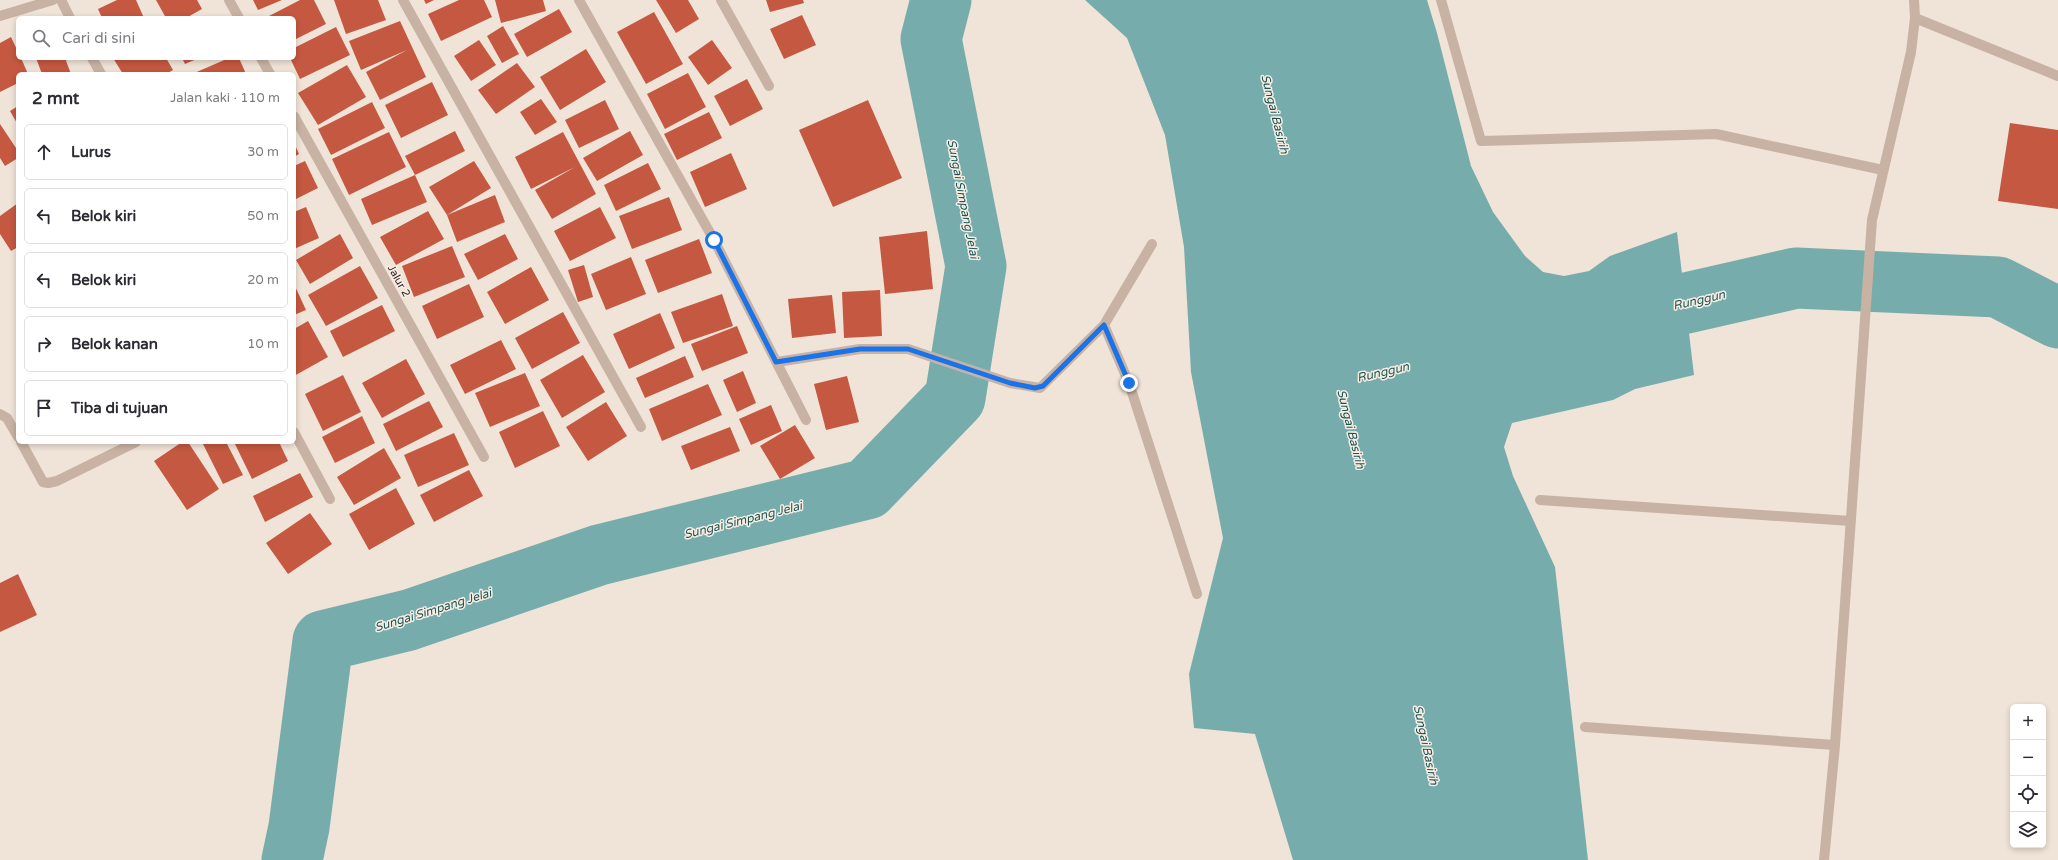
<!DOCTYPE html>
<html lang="id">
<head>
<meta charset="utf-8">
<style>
	body { margin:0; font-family:"Varela Round",sans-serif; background:#f2f2f3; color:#2b2b33 }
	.controls { position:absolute; right:12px; bottom:12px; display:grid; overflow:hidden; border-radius:6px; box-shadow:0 2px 6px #0003 }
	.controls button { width:36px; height:36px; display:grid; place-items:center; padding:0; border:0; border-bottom:1px solid #e1e1e2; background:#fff; color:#2b2b33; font:20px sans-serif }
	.stop { position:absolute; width:12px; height:12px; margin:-9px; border:3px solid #1a73e8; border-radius:50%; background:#fff }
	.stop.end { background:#1a73e8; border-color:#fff; box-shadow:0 1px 4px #0008 }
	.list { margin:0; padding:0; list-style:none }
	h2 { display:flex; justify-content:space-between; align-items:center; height:52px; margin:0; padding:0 16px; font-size:17px }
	h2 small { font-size:13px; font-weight:400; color:#7c7c81 }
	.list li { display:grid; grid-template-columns:26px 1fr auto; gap:12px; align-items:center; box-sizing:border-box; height:56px; margin:0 8px 8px; padding:0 8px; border:1px solid #e1e1e2; border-radius:6px }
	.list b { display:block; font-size:15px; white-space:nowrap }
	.list em { font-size:13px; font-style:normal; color:#7c7c81 }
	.icon { flex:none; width:22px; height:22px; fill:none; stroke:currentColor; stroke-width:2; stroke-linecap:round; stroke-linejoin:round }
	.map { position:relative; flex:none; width:2058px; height:860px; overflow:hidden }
	.search { position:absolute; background:#fff; box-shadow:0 2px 6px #0003; left:16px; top:16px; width:280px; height:44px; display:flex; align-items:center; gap:10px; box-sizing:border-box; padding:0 14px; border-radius:6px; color:#7c7c81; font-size:15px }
	.panel { position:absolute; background:#fff; box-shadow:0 2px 6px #0003; left:16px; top:72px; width:280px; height:372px; border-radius:6px }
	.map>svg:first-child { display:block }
</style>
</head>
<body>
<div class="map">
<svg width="2058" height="860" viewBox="0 0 2058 860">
	<rect width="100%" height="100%" fill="#f0e3d7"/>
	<path fill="#76adac" d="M1085 0H1427L1437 33 1471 166 1493 212 1525 256 1543 272 1564 276 1589 271 1610 256 1677 232 1694 375 1635 389 1613 400 1512 423 1504 447 1513 476 1555 567 1588 860H1293L1255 734 1194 728 1189 674 1223 538 1191 372 1184 247 1165 135 1127 38Z"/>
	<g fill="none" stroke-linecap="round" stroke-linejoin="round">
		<path stroke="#76adac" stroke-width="61" d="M1603 322 1796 278 1998 287 2058 318
			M292 860 299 827 323 641 409 620 599 555 867 489 955 398 976 266 931 39 941 0"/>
	</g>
	<path fill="#c55840" d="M117 0H136L144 18H102L98 9Z
		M156 0H197L202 9 186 18H166Z
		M253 0H282L258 10Z
		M300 0H314L326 24 294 40V18H270L269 16Z
		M334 0H378L386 20 346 34Z
		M424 0H434L426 4Z
		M459 0H484L492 17 441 41 428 14Z
		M495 0H543L546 11 501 23Z
		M656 0H688L699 19 676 33Z
		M766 0H803L804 3 770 12Z
		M559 9 572 32 527 57 514 34Z
		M654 12 683 64 646 84 617 32Z
		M802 15 816 45 784 59 770 29Z
		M400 21 426 77 380 100 366 72 407 50 361 70 349 41Z
		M503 26 519 54 502 63 487 36Z
		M336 27 350 55 300 79 290 58H294V48Z
		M11 37 18 52V58H21L28 74H18V83L0 92V43Z
		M479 40 496 65 471 81 454 56Z
		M712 40 732 68 708 85 688 57Z
		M586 49 606 82 560 110 540 77Z
		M36 58H65L71 74H42Z
		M113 58H166L173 70 166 74H123Z
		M182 58H199L185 64Z
		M229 58H239L246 74H192Z
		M517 63 535 87 496 114 478 90Z
		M347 65 366 97 318 125 298 93Z
		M688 73 706 107 665 129 647 94Z
		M747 79 763 109 730 126 714 96Z
		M432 82 448 115 401 138 385 105Z
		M541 99 557 122 535 135 520 112Z
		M605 100 619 129 579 148 565 120Z
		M868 100 902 178 833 207 799 130Z
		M372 102 385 128 331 155 318 129Z
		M18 106V125L10 111Z
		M709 112 722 138 677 160 664 134Z
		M2010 123 2058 130V209L1998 201Z
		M0 124 18 151V158L5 166 0 158Z
		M455 131 465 151 415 175 427 202 372 225 361 199 415 175 405 156Z
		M630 131 643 155 597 181 583 158Z
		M389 132 406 167 349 195 332 159Z
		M563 132 596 194 552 219 535 190 575 167 531 189 515 157Z
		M294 143 299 154 294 157Z
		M731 153 747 189 705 207 690 172Z
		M305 161 318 188 294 200V166Z
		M474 161 491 188 447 215 495 195 505 222 457 242 447 215 429 187Z
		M648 163 661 189 616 211 604 185Z
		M669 197 682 230 632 249 619 216Z
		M18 203V247L11 251 0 234V216Z
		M306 207 319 238 294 249V212Z
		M600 207 616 238 570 261 554 231Z
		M428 211 444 239 396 265 380 237Z
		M927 231 933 289 885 294 879 237Z
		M340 234 353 258 310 284 296 260Z
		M505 234 518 259 478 280 464 254Z
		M699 239 712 273 658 293 645 260Z
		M452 246 465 277 414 297 402 266Z
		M631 257 646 294 606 310 591 274Z
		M584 265 593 297 578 302 568 270Z
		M360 266 378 298 326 326 308 295Z
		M531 267 549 300 505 324 487 292Z
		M294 284 306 310 294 315Z
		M469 284 484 317 437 339 422 306Z
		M880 290 882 336 844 338 842 292Z
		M722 294 733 326 683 343 671 312Z
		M832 295 836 333 792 338 788 299Z
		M382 305 395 331 343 357 330 331Z
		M563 312 580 343 532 369 515 338Z
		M660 313 675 348 629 369 613 334Z
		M308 321 328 357 294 376V329Z
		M737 326 748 353 702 371 691 344Z
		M501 340 516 369 465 394 450 365Z
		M583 355 605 392 562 418 540 380Z
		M685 356 694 377 645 398 636 378Z
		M406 359 425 394 382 418 362 383Z
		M743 371 756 403 737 412 723 380Z
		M525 373 540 406 490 427 475 393Z
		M343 375 361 412 323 431 305 394Z
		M847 376 859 422 826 430 814 384Z
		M708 384 722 415 662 441 649 409Z
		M429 401 443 427 396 451 383 424Z
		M606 402 627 436 588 461 566 427Z
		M771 405 782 431 751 445 739 419Z
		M543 411 560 446 515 468 499 432Z
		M362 416 375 443 335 463 322 437Z
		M795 425 815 458 780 479 760 446Z
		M730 427 740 451 691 470 681 446Z
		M454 433 469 465 418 487 404 455Z
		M182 442H188L219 489 187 510 154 461Z
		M207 442H226L243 475 223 484 203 444Z
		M234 442H279L288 461 252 479Z
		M384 448 401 478 354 505 337 477Z
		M469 470 483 496 434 522 420 495Z
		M300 473 313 497 265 522 253 496Z
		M396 488 415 524 369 550 349 514Z
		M310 513 332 544 288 574 266 543Z
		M18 574 37 615 0 632V583Z"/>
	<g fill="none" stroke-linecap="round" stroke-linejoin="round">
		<path stroke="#c8b2a3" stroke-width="10" d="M1915 18 2058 76
			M0 414 7 418 18 437
			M21 442 43 482 48 483 57 481 136 442"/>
		<path stroke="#c8b2a3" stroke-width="10" d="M61 0 70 18
			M229 0 239 18
			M403 0 641 427
			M579 0 714 240 806 420
			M721 0 769 86
			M1441 0 1481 141 1716 134 1883 170
			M0 16 53 0
			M92 58 101 74
			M261 58 270 74
			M294 116 484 457
			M1104 325 1129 383 1197 594
			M777 362 860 349H908L1010 383 1040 388 1104 325 1152 244
			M294 432 330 499
			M1540 500 1851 521
			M1585 727 1835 745
			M1824 860 1835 745 1872 220 1911 52 1915 18 1914 0"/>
	</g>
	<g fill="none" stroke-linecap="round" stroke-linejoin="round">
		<path stroke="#1a73e8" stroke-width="5" d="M714 240 776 362 860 349H908L1010 383 1035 388 1043 386 1104 325 1129 383"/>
	</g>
	<g text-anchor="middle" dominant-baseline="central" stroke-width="3" stroke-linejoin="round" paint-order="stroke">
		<g font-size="11" fill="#332925" stroke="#f8ede3">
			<text transform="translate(399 281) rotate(61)">Jalur 2</text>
		</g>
		<g font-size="12" font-style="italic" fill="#1c5454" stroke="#f8ede3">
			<text transform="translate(1275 114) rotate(76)">Sungai Basirih</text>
			<text transform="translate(963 199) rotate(79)">Sungai Simpang Jelai</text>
			<text transform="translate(1699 300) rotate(-13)">Runggun</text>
			<text transform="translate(1383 372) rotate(-13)">Runggun</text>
			<text transform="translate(1351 429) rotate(76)">Sungai Basirih</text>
			<text transform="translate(743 520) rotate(-14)">Sungai Simpang Jelai</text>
			<text transform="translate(433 610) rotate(-17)">Sungai Simpang Jelai</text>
			<text transform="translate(1426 745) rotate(78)">Sungai Basirih</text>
		</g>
	</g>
</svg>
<div class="controls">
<button>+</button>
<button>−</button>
<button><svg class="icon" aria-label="locate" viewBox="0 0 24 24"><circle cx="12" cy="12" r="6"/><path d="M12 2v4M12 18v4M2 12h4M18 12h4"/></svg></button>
<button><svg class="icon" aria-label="layers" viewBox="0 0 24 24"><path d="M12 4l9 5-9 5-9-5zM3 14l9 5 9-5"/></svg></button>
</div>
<div class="stop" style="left:714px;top:240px"></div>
<div class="stop end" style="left:1129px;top:383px"></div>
<div class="search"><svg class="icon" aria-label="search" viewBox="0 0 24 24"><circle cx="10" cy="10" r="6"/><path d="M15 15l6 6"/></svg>Cari di sini</div>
<section class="panel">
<h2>2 mnt<small>Jalan kaki · 110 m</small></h2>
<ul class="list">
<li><svg class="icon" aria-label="ahead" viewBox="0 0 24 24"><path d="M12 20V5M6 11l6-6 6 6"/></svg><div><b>Lurus</b></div><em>30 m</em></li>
<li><svg class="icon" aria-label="left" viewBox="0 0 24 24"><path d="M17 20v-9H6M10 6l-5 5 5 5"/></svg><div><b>Belok kiri</b></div><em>50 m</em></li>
<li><svg class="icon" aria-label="left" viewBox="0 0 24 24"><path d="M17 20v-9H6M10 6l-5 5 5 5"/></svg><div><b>Belok kiri</b></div><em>20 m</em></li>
<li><svg class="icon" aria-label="right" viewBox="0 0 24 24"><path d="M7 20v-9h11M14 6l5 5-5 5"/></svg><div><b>Belok kanan</b></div><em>10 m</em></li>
<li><svg class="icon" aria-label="arrive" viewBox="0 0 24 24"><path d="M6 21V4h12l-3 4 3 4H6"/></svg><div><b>Tiba di tujuan</b></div></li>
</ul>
</section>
</div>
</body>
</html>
